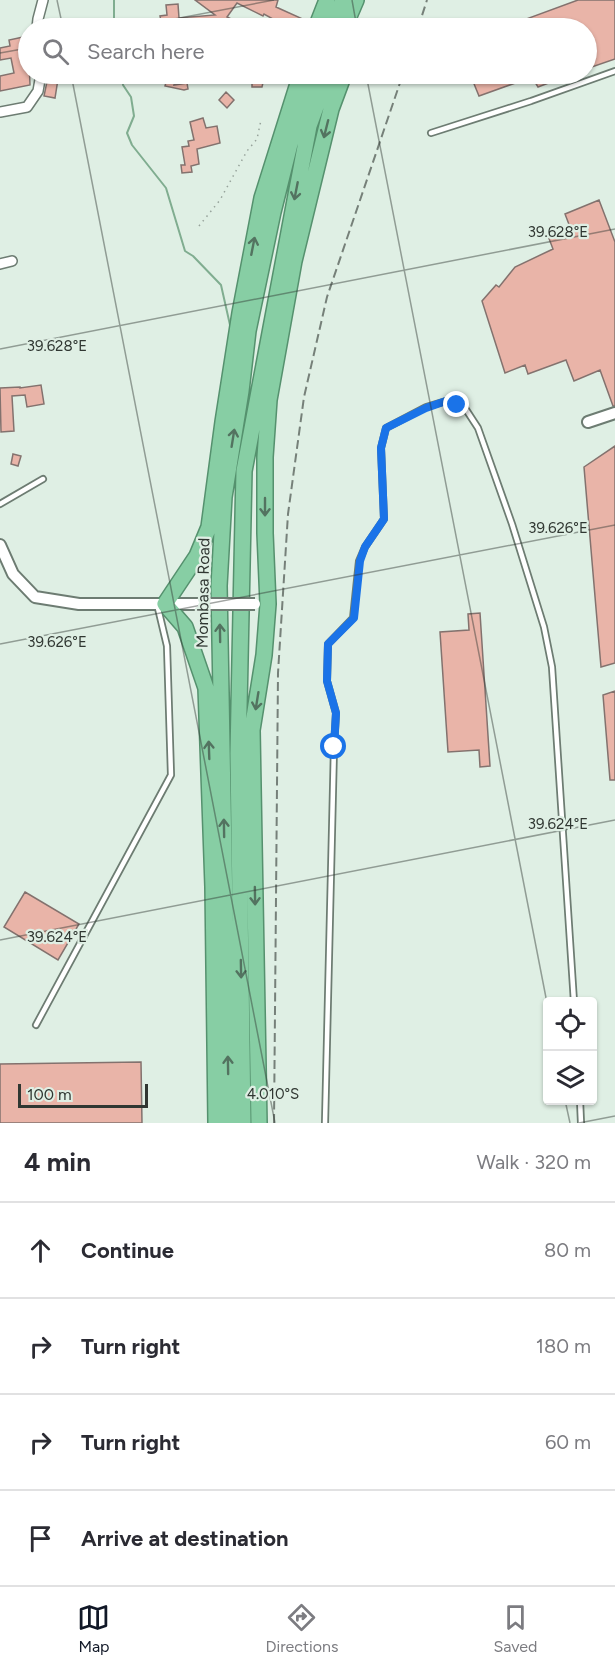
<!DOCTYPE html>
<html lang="en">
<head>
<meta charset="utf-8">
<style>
	body { margin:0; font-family:Figtree,sans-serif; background:#f2f2f3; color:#2b2b33 }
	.controls { position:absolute; right:18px; bottom:18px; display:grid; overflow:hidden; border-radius:6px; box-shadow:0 2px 4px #0004 }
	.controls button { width:54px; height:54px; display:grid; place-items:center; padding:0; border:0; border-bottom:2px solid #e1e1e2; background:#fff; color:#2b2b33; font:30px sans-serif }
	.scale { position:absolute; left:18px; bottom:15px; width:130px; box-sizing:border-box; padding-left:6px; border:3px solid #303732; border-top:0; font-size:16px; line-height:21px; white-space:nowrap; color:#303732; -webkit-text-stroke:4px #dfefe4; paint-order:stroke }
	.stop { position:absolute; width:18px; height:18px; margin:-14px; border:4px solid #1a73e8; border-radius:50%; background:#fff }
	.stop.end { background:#1a73e8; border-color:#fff; box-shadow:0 2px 6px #0008 }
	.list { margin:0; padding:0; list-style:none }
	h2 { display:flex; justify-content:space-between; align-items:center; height:78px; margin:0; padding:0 24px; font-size:26px }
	h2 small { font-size:20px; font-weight:400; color:#7c7c81 }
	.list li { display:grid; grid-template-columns:39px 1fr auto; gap:18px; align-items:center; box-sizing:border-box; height:96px; padding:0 24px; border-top:2px solid #e1e1e2 }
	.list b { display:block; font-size:22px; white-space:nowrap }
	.list em { font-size:20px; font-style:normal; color:#7c7c81 }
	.icon { flex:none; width:33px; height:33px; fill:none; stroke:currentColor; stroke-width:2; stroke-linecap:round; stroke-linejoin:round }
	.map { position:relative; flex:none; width:615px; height:1123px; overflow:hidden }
	.search { position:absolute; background:#fff; box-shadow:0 2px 4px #0004; left:18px; right:18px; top:18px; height:66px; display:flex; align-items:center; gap:15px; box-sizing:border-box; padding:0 21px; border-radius:33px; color:#7c7c81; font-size:22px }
	.sheet { height:462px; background:#fff }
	nav { display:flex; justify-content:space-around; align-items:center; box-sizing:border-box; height:84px; border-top:2px solid #e1e1e2; background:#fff; font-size:16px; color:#7c7c81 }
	nav a { display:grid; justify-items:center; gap:3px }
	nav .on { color:#111827 }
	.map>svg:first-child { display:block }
</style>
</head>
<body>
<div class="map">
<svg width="615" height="1123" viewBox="0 0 615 1123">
	<rect width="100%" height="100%" fill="#dfefe4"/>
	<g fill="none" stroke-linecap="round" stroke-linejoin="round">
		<path stroke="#80ad90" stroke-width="2" d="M114 28V0
			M122 74 123 85 131 97 134 116 127 133 132 145 166 188 185 251 193 256 221 285 230 325"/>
	</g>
	<path fill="#e9b4a8" stroke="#83726e" stroke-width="1.5" d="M195 0H278L276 7 305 20 301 28H289L264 14 263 16 237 3 227 17 250 28H226L211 21 212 28H199V23L173 28V25L162 27 160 16 167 15 166 5 178 4 179 18 215 15Z
		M578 0H615V59L586 69V28H502Z
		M28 36 30 85 0 91V76L14 73 11 58 0 60V48L10 46 9 40Z
		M231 74H265L262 87H252V81L230 78Z
		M470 74H572L538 87 532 77 479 96Z
		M48 77 58 79 55 98 44 96Z
		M167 79 175 81 174 85 187 83 188 89 184 90 165 86Z
		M226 92 234 100 227 108 219 100Z
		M203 118 206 128 217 126 220 143 197 149 199 164 191 166 192 172 182 173 181 165H185L182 147 189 146 188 141 194 140 190 122Z
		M599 200 615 242V406H613L600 370 574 381 566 360 528 374 525 365 505 373 482 301 496 285 499 287 515 267 553 249 548 236 570 227 565 214Z
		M41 385 44 404 27 407 25 395 12 396 14 431 1 432 0 388 20 387V388Z
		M615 446V663L601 667 584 467Z
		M13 454 21 456 18 466 11 464Z
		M480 613 490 766 480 767 479 750 448 752 440 632 469 630 468 614Z
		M615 691V780H610L603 695Z
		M25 892 79 924 58 960 4 927Z
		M141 1062 142 1123H0V1064Z"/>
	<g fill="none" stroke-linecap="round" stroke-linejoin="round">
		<g stroke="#6d7c72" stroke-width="8">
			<path id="service" d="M431 133 531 101 615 71
				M0 504 43 479
				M36 1025 171 775 167 646 157 604
				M580 1100 581 1123
				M325 1123 334 747 336 713 327 681 328 644 353 618 359 561 365 547 384 519 381 448 386 428 426 407 446 401 465 408 478 428 512 524 544 627 552 667 574 1002"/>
		</g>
		<g stroke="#6d7c72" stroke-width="12">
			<path id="minor" d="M37 28 38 19 43 0
				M0 112 27 107 38 91 41 74
				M0 264 12 261"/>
		</g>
		<g stroke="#6d7c72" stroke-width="14">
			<path id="tertiary" d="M588 422 615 413
				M0 545 13 574 35 597 79 604H204"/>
		</g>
		<g stroke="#55916e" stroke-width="18">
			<path id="trunk" d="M316 28 327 0
				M332 28 343 0
				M344 28 356 0
				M216 1123 213 887 206 688 185 627 165 604 197 556 209 527 223 422 240 313 262 198 301 74
				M229 1123 219 586 224 497 241 391 248 331 273 212 290 144 314 74
				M243 1123 238 754 244 471 309 126 328 74
				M259 1123 252 730 264 655 268 604 265 533V457L269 400 294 261 331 109 344 74"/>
		</g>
		<path stroke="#97a39b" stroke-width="1.5" stroke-dasharray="1.5 4.5" stroke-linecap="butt" d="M199 226 220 200 247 151 257 139 261 120"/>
		<use href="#service" stroke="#fff" stroke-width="4.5"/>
		<use href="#minor" stroke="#fff" stroke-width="9"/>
		<use href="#tertiary" stroke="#fff" stroke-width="10"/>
		<use href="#trunk" stroke="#87cea4" stroke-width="15"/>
		<path stroke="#768079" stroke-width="2" stroke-dasharray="9 4.5" stroke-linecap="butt" d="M418 28 427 0
			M274 1123 278 673 288 514 304 397 327 297 403 74"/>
		<g stroke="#6d7c72" stroke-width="14" stroke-linecap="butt">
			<path id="tertiary-bridge" d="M204 604H255"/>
		</g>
		<use href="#tertiary-bridge" stroke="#fff" stroke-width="10"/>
	</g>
	<defs><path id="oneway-shaft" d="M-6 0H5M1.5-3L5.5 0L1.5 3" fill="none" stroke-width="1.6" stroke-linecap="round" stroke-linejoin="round" transform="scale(1.5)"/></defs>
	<g stroke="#537360">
		<use href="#oneway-shaft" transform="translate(326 129) rotate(104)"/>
		<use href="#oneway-shaft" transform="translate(296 191) rotate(101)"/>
		<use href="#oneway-shaft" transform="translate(253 246) rotate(-79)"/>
		<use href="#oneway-shaft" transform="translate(233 438) rotate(-81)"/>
		<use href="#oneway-shaft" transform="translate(265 507) rotate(90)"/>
		<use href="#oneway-shaft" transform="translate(220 633) rotate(-91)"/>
		<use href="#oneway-shaft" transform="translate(257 701) rotate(99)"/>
		<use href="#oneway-shaft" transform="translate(209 750) rotate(-92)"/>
		<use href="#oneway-shaft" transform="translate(224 828) rotate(-91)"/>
		<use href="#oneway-shaft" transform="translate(255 896) rotate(89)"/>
		<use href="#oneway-shaft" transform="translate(241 969) rotate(89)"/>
		<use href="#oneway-shaft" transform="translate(228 1065) rotate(-91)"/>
	</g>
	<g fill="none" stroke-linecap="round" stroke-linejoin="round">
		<path stroke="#1a73e8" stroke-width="8" d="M334 747 336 713 327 681 328 644 354 618 360 561 365 547 384 519 381 448 386 428 426 408 446 401 457 405"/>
	</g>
	<path fill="none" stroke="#303732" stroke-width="1.5" stroke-opacity="0.45" d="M57 0 63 28M352 0 357 28M127 28 274 0M0 53 28 48M71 74 275 1123M366 74 548 1008M0 349 615 229M0 644 615 525M0 940 615 820M565 1100 570 1123M579 1123 615 1116"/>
	<g text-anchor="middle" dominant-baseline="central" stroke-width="4.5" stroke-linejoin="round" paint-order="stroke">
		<g font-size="16" fill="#303732" stroke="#dfefe4">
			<text transform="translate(203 593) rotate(-89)">Mombasa Road</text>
		</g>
	</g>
	<g font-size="15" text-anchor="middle" fill="#303732" stroke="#dfefe4" stroke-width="4.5" stroke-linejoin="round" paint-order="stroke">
		<text x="558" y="237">39.628°E</text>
		<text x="57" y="351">39.628°E</text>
		<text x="558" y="533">39.626°E</text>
		<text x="57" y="647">39.626°E</text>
		<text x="558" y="829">39.624°E</text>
		<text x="57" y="942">39.624°E</text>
		<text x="273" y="1099">4.010°S</text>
	</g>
</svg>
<div class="controls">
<button><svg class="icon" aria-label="locate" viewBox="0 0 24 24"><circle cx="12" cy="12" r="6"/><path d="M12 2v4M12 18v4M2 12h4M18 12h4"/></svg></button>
<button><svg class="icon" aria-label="layers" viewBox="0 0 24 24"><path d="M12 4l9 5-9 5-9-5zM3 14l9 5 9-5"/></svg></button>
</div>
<div class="scale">100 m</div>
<div class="stop" style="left:334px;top:747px"></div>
<div class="stop end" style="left:457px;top:405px"></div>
<div class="search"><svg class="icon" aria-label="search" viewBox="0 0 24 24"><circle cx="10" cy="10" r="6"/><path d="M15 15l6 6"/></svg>Search here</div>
</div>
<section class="sheet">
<h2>4 min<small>Walk · 320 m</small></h2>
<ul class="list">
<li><svg class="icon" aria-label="ahead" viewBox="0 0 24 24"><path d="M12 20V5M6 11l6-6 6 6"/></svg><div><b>Continue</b></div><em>80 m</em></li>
<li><svg class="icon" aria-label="right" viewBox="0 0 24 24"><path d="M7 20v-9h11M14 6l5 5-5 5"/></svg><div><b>Turn right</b></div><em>180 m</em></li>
<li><svg class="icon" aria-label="right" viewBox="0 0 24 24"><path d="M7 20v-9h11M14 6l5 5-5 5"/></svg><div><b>Turn right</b></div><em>60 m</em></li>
<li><svg class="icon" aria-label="arrive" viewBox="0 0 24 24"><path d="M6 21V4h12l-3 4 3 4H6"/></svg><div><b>Arrive at destination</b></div></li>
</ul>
</section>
<nav>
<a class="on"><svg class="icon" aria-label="map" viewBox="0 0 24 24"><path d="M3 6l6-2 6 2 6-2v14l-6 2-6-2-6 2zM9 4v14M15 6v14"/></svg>Map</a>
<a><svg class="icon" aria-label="directions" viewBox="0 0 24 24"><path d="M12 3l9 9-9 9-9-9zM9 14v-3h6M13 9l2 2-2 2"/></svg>Directions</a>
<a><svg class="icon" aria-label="saved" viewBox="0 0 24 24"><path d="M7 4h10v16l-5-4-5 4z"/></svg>Saved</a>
</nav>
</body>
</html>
